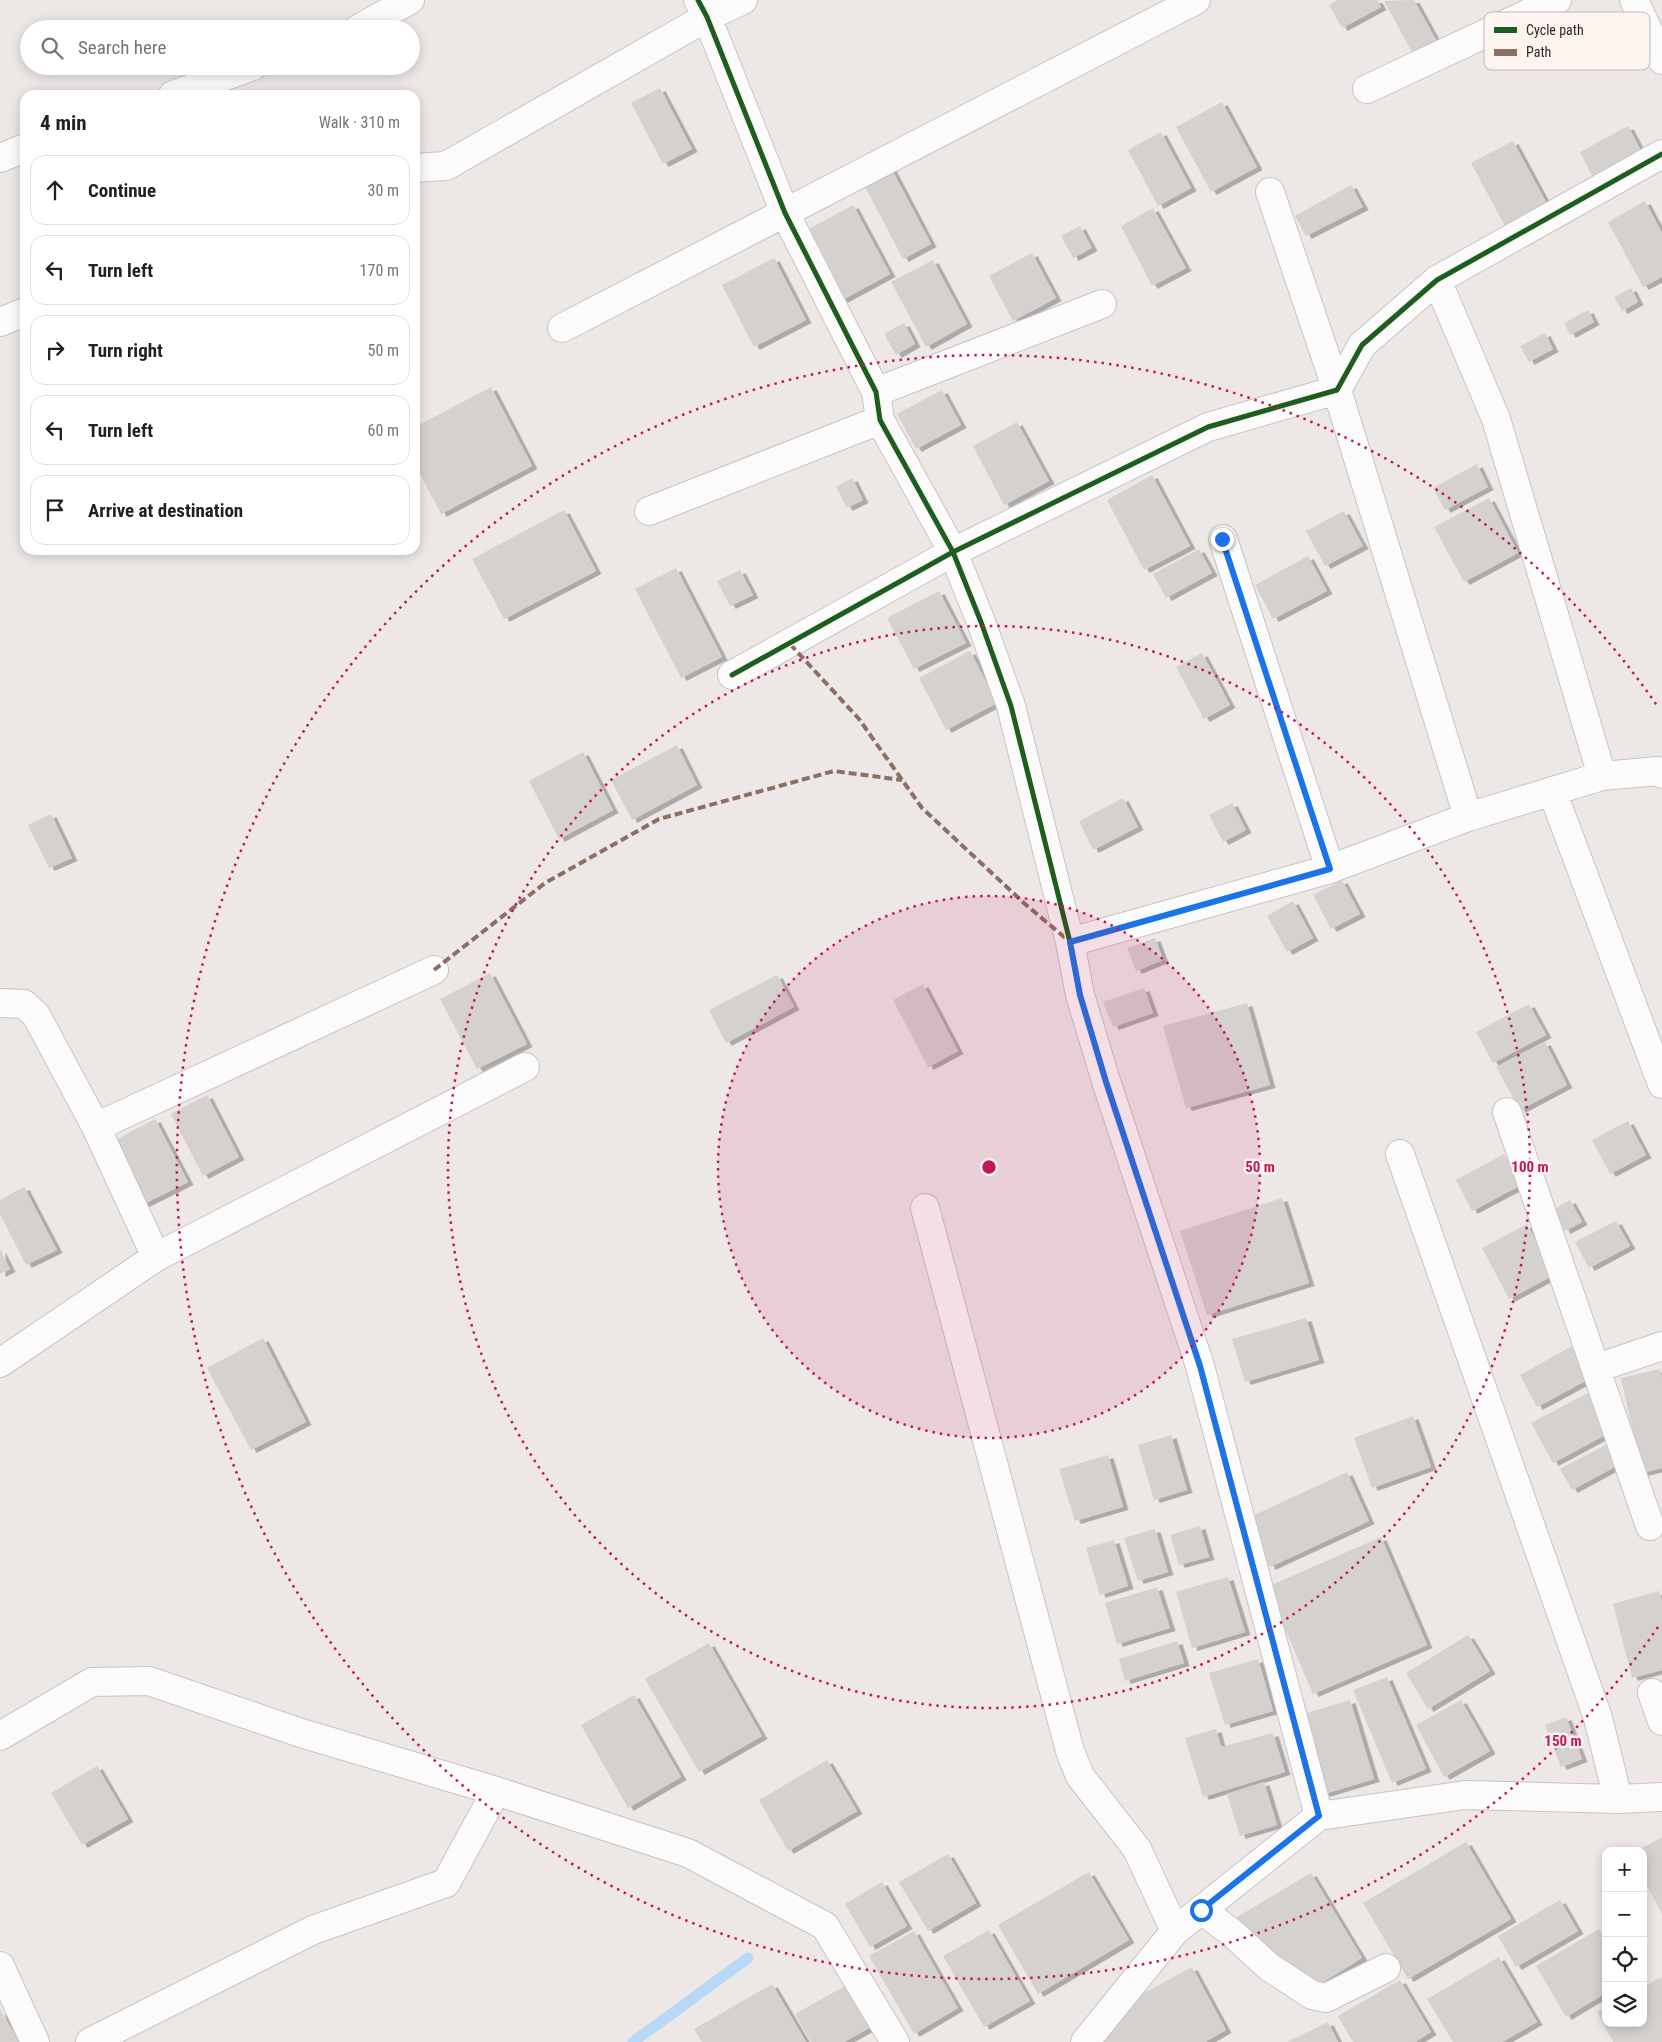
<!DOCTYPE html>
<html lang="en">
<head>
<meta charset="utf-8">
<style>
	body { margin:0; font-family:"Roboto Condensed",sans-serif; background:#f6f6f6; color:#202124 }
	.controls { position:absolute; right:15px; bottom:15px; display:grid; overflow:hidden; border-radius:10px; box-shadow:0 2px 12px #0003 }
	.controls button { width:45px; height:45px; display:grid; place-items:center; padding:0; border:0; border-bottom:1px solid #e0e0e0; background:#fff; color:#202124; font:25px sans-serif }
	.stop { position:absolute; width:15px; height:15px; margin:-11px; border:4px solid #1a73e8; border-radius:50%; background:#fff }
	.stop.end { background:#1a73e8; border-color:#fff; box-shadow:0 1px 5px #0008 }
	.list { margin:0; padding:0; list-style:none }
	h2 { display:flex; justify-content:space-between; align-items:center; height:65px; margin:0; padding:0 20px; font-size:21px }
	h2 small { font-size:16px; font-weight:400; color:#757577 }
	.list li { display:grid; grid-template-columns:32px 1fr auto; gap:15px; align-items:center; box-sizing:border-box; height:70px; margin:0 10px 10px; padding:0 10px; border:1px solid #e0e0e0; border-radius:15px }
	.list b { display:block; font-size:19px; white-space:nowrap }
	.list em { font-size:16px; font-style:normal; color:#757577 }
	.icon { flex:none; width:28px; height:28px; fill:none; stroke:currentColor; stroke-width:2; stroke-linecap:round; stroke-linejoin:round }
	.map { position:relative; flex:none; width:1662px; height:2042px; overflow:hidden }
	.search { position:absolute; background:#fff; box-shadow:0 2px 12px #0003; left:20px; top:20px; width:400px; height:55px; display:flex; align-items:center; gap:12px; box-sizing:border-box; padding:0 18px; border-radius:28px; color:#757577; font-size:19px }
	.panel { position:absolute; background:#fff; box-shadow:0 2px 12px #0003; left:20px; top:90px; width:400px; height:465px; border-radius:15px }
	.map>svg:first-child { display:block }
</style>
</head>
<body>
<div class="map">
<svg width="1662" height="2042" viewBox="0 0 1662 2042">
	<defs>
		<filter id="shadow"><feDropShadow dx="5.5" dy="3" stdDeviation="0" flood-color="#0004"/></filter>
	</defs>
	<rect width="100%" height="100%" fill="#ede7e6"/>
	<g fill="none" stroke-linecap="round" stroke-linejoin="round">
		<path stroke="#b8d8f5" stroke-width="11" d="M633 2042 748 1958"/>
	</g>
	<path fill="#d5d1cf" filter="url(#shadow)" d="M1338 0H1377L1381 7 1342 28 1329 5Z
		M1414 0 1436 40 1412 52 1384 1Z
		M660 88 692 149 663 164 631 103Z
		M1222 102 1257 167 1211 192 1176 127Z
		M1628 126 1647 162 1598 188 1580 152Z
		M1161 132 1191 188 1158 206 1128 150Z
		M1513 141 1548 206 1506 228 1471 163Z
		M889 164 931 244 903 259 861 179Z
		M1351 185 1363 207 1306 236 1295 216Z
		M1645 201 1662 233V277L1643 287 1608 222Z
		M853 205 890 274 842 300 805 231Z
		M1153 208 1186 268 1152 286 1121 226Z
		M1080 226 1092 248 1073 258 1061 236Z
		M1032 253 1056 298 1013 321 989 276Z
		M774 258 806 320 754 347 722 285Z
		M933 260 967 324 926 347 891 282Z
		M1631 288 1638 302 1622 311 1614 297Z
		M1588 310 1594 322 1570 335 1564 323Z
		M904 323 915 344 896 355 884 334Z
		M1545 333 1553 349 1529 362 1520 346Z
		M491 387 532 466 441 514 415 464V427Z
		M942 390 961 425 916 449 897 414Z
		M1017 422 1049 481 1004 505 973 446Z
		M1477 464 1488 487 1445 510 1433 488Z
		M1152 475 1190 546 1144 570 1107 500Z
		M852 478 863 500 847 508 836 487Z
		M1489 498 1518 553 1464 582 1434 527Z
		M564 510 596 571 504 619 472 559Z
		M1344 511 1363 546 1325 566 1306 531Z
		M1199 549 1212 573 1166 598 1153 574Z
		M1308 556 1327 591 1273 619 1255 585Z
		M676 568 722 657 681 678 635 589Z
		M740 570 753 595 730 606 717 581Z
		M939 591 966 643 914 669 887 618Z
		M970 651 997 703 946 730 919 678Z
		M1202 653 1230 705 1204 719 1176 667Z
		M677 745 697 785 632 820 611 780Z
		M583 752 613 810 559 839 529 781Z
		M1123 798 1138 827 1093 850 1079 821Z
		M1232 803 1246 830 1223 842 1209 815Z
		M51 814 72 858 49 868 28 825Z
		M1342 880 1360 914 1331 929 1313 895Z
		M1293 901 1313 938 1287 952 1267 916Z
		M1155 938 1163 960 1136 971 1127 948Z
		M490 973 527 1044 477 1069 440 999Z
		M777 975 794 1007 726 1043 709 1010Z
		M923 984 958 1051 928 1067 893 1000Z
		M1144 988 1153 1013 1113 1027 1103 1002Z
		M1247 1003 1270 1085 1186 1108 1163 1026Z
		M1529 1004 1546 1035 1493 1063 1476 1032Z
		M1545 1042 1567 1085 1520 1110 1496 1067Z
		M207 1095 239 1157 203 1176 171 1114Z
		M155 1119 188 1182 142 1205 110 1143Z
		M1628 1121 1646 1155 1610 1174 1592 1140Z
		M1504 1154 1521 1185 1472 1211 1456 1180Z
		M24 1187 57 1250 26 1265 0 1214V1200Z
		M1282 1198 1309 1283 1207 1315 1180 1231Z
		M1570 1200 1582 1222 1565 1231 1554 1209Z
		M1616 1221 1630 1246 1589 1268 1575 1242Z
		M1527 1224 1554 1275 1509 1299 1482 1248Z
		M0 1249 10 1269 0 1274Z
		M1306 1318 1319 1360 1245 1382 1232 1339Z
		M263 1338 306 1422 251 1450 207 1368Z
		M1574 1345 1591 1378 1537 1407 1520 1375Z
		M1660 1369 1662 1379V1468L1642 1473 1621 1378Z
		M1588 1393 1609 1433 1553 1463 1531 1423Z
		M1413 1416 1431 1467 1372 1488 1354 1438Z
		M1171 1435 1187 1490 1154 1500 1138 1445Z
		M1611 1442 1622 1463 1572 1490 1560 1469Z
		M1108 1455 1123 1507 1075 1521 1059 1469Z
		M1347 1472 1369 1521 1270 1567 1248 1518Z
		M1200 1526 1209 1557 1179 1565 1170 1535Z
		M1155 1529 1168 1572 1138 1581 1124 1538Z
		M1381 1537 1427 1645 1313 1694 1267 1587Z
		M1114 1540 1128 1586 1100 1595 1086 1548Z
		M1228 1577 1245 1632 1192 1648 1176 1592Z
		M1157 1587 1170 1628 1117 1644 1105 1603Z
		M1659 1591 1662 1601V1670L1632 1678 1613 1604Z
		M1468 1635 1490 1671 1428 1709 1406 1673Z
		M1177 1641 1184 1663 1125 1681 1119 1659Z
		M709 1643 762 1736 699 1772 645 1679Z
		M1258 1659 1273 1711 1225 1725 1209 1673Z
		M1387 1677 1426 1769 1392 1783 1353 1690Z
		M634 1695 681 1777 628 1808 581 1725Z
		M1350 1700 1374 1779 1324 1794 1300 1715Z
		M1461 1700 1490 1751 1444 1777 1416 1725Z
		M1566 1717 1582 1759 1561 1767 1545 1725Z
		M1216 1729 1221 1747 1273 1733 1285 1772 1203 1797 1185 1738Z
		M827 1760 857 1811 788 1851 759 1800Z
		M97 1766 128 1819 82 1845 51 1793Z
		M1264 1782 1277 1825 1240 1836 1227 1794Z
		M1662 1837V1914L1643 1878V1851H1637Z
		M1466 1842 1511 1919 1408 1979 1363 1903Z
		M948 1854 976 1903 928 1931 899 1882Z
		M1089 1872 1129 1940 1038 1994 998 1925Z
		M1311 1873 1362 1958 1312 1989 1232 1920Z
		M882 1882 907 1926 870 1947 845 1904Z
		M1560 1900 1578 1931 1516 1967 1498 1936Z
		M1599 1929 1606 1940V1993L1566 2017 1536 1966Z
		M989 1930 1030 2001 984 2027 943 1956Z
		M914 1931 958 2008 914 2034 869 1956Z
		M1499 1957 1537 2022 1502 2042H1453L1427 1999Z
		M1192 1967 1226 2030 1205 2042H1097L1087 2024Z
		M1662 1977V2042H1613L1597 2012 1606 2007V2023H1643V1987Z
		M1400 1980 1431 2032 1415 2042H1353L1338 2016Z
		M772 1984 806 2042H702L694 2029Z
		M845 1986 869 2028 844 2042H811L795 2014Z
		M0 2009 19 2042H0Z
		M1328 2022 1338 2042H1287Z"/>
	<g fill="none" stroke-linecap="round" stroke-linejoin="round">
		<g stroke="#c7c4c2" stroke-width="30">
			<path id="street" d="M698 0 707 17 785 213 876 392 880 420 953 552 981 622 1011 706 1070 942 1080 995 1106 1081 1200 1366 1319 1816
				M358 29 410 0
				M1367 89 1557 0
				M173 95 253 66
				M0 158 25 148
				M415 168 446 166 707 17 743 0
				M1270 192 1337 390 1468 817
				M1437 280 1496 419 1602 776
				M0 322 25 312
				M562 328 1196 0
				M876 392 1102 304
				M649 511 880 420
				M1223 539 1330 869
				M732 675 953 552 1208 427 1337 390 1362 345 1437 280 1662 154
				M1552 791 1662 1084
				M1070 942 1330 869 1468 817 1602 776 1658 771 1662 774
				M0 1003 24 1004 36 1015 96 1127 156 1257
				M1507 1112 1650 1526
				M96 1127 434 970
				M1400 1154 1598 1718 1618 1799
				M925 1208 1070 1751 1080 1776 1137 1849 1175 1931
				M0 1363 156 1257 525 1067
				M1597 1368 1662 1346
				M1652 1693 1662 1721
				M0 1736 92 1682 149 1681 301 1733 496 1791 688 1853 825 1926 895 2042
				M1201 1910 1231 1932 1269 1967 1312 1995 1326 1998 1386 1968
				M0 1966 35 2042
				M90 2042 313 1930 446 1883 496 1791
				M1085 2042 1175 1931 1319 1816 1465 1795 1618 1799 1662 1797"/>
		</g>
		<g stroke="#c7c4c2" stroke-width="30">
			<path id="secondary" d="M1634 0 1662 60"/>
		</g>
		<use href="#street" stroke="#fcfbfb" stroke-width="28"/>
		<use href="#secondary" stroke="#fcfbfb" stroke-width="28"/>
		<path stroke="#8d6e63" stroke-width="4" stroke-dasharray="8 4" stroke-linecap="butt" d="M790 644 859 719 922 808 1025 904 1069 941
			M434 970 545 883 659 819 834 771 902 780"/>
		<g stroke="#fdf4f0" stroke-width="8">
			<path id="cycleway" d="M698 0 707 17 785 213 876 392 880 420 953 552 981 622 1011 706 1070 942 1080 995 1106 1081 1200 1366 1319 1816
				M732 675 953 552 1208 427 1337 390 1362 345 1437 280 1662 154"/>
		</g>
		<use href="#cycleway" stroke="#1b5e20" stroke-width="5"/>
	</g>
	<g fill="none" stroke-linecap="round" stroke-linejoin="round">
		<path stroke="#1a73e8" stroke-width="6" d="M1201 1910 1319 1816 1200 1366 1106 1082 1080 995 1070 942 1330 869 1222 539"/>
	</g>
	<circle cx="989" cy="1167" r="271" fill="#c2185b" fill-opacity=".12"/>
	<g fill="none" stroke="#c2185b" stroke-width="2.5" stroke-dasharray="2.5 5">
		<circle cx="989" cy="1167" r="271"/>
		<circle cx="989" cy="1167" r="541"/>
		<path d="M1658 1627A812 812 0 1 1 1658 707"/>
	</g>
	<rect x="1484" y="12" width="166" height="58" rx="8" fill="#fdf4f0" stroke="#beb7b4" stroke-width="1"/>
	<rect x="1494" y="27" width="23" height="6" fill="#1b5e20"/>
	<rect x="1494" y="49" width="23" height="7" fill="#8d6e63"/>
	<g font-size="14" fill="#2c2927">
		<text x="1526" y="35">Cycle path</text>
		<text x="1526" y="57">Path</text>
	</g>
	<circle cx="989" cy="1167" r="8" fill="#c2185b" stroke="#fdf4f0" stroke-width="2.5"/>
	<g font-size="15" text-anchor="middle" font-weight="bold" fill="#c2185b" stroke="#fdf4f0" stroke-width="5" stroke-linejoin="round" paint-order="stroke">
		<text x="1260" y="1172">50 m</text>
		<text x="1530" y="1172">100 m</text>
		<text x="1563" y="1746">150 m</text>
	</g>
</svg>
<div class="controls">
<button>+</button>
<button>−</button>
<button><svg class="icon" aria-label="locate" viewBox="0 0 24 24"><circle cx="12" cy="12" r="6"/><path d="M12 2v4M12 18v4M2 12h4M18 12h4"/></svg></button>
<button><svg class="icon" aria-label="layers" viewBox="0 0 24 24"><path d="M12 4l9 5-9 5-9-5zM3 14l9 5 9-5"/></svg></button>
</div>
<div class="stop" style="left:1201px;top:1910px"></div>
<div class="stop end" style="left:1222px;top:539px"></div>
<div class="search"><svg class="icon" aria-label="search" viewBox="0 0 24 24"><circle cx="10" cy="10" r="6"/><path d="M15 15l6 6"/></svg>Search here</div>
<section class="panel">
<h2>4 min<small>Walk · 310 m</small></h2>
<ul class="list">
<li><svg class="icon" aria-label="ahead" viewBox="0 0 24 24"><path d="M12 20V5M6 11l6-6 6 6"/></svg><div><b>Continue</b></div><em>30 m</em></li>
<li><svg class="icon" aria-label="left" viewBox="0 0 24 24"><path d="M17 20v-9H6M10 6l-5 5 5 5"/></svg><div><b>Turn left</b></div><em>170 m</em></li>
<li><svg class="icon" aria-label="right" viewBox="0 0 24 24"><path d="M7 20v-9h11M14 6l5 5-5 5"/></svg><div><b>Turn right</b></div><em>50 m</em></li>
<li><svg class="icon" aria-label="left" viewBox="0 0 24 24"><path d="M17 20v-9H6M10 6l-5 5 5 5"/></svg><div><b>Turn left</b></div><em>60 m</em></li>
<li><svg class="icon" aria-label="arrive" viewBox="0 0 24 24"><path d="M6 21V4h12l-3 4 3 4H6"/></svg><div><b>Arrive at destination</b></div></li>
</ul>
</section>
</div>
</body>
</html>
